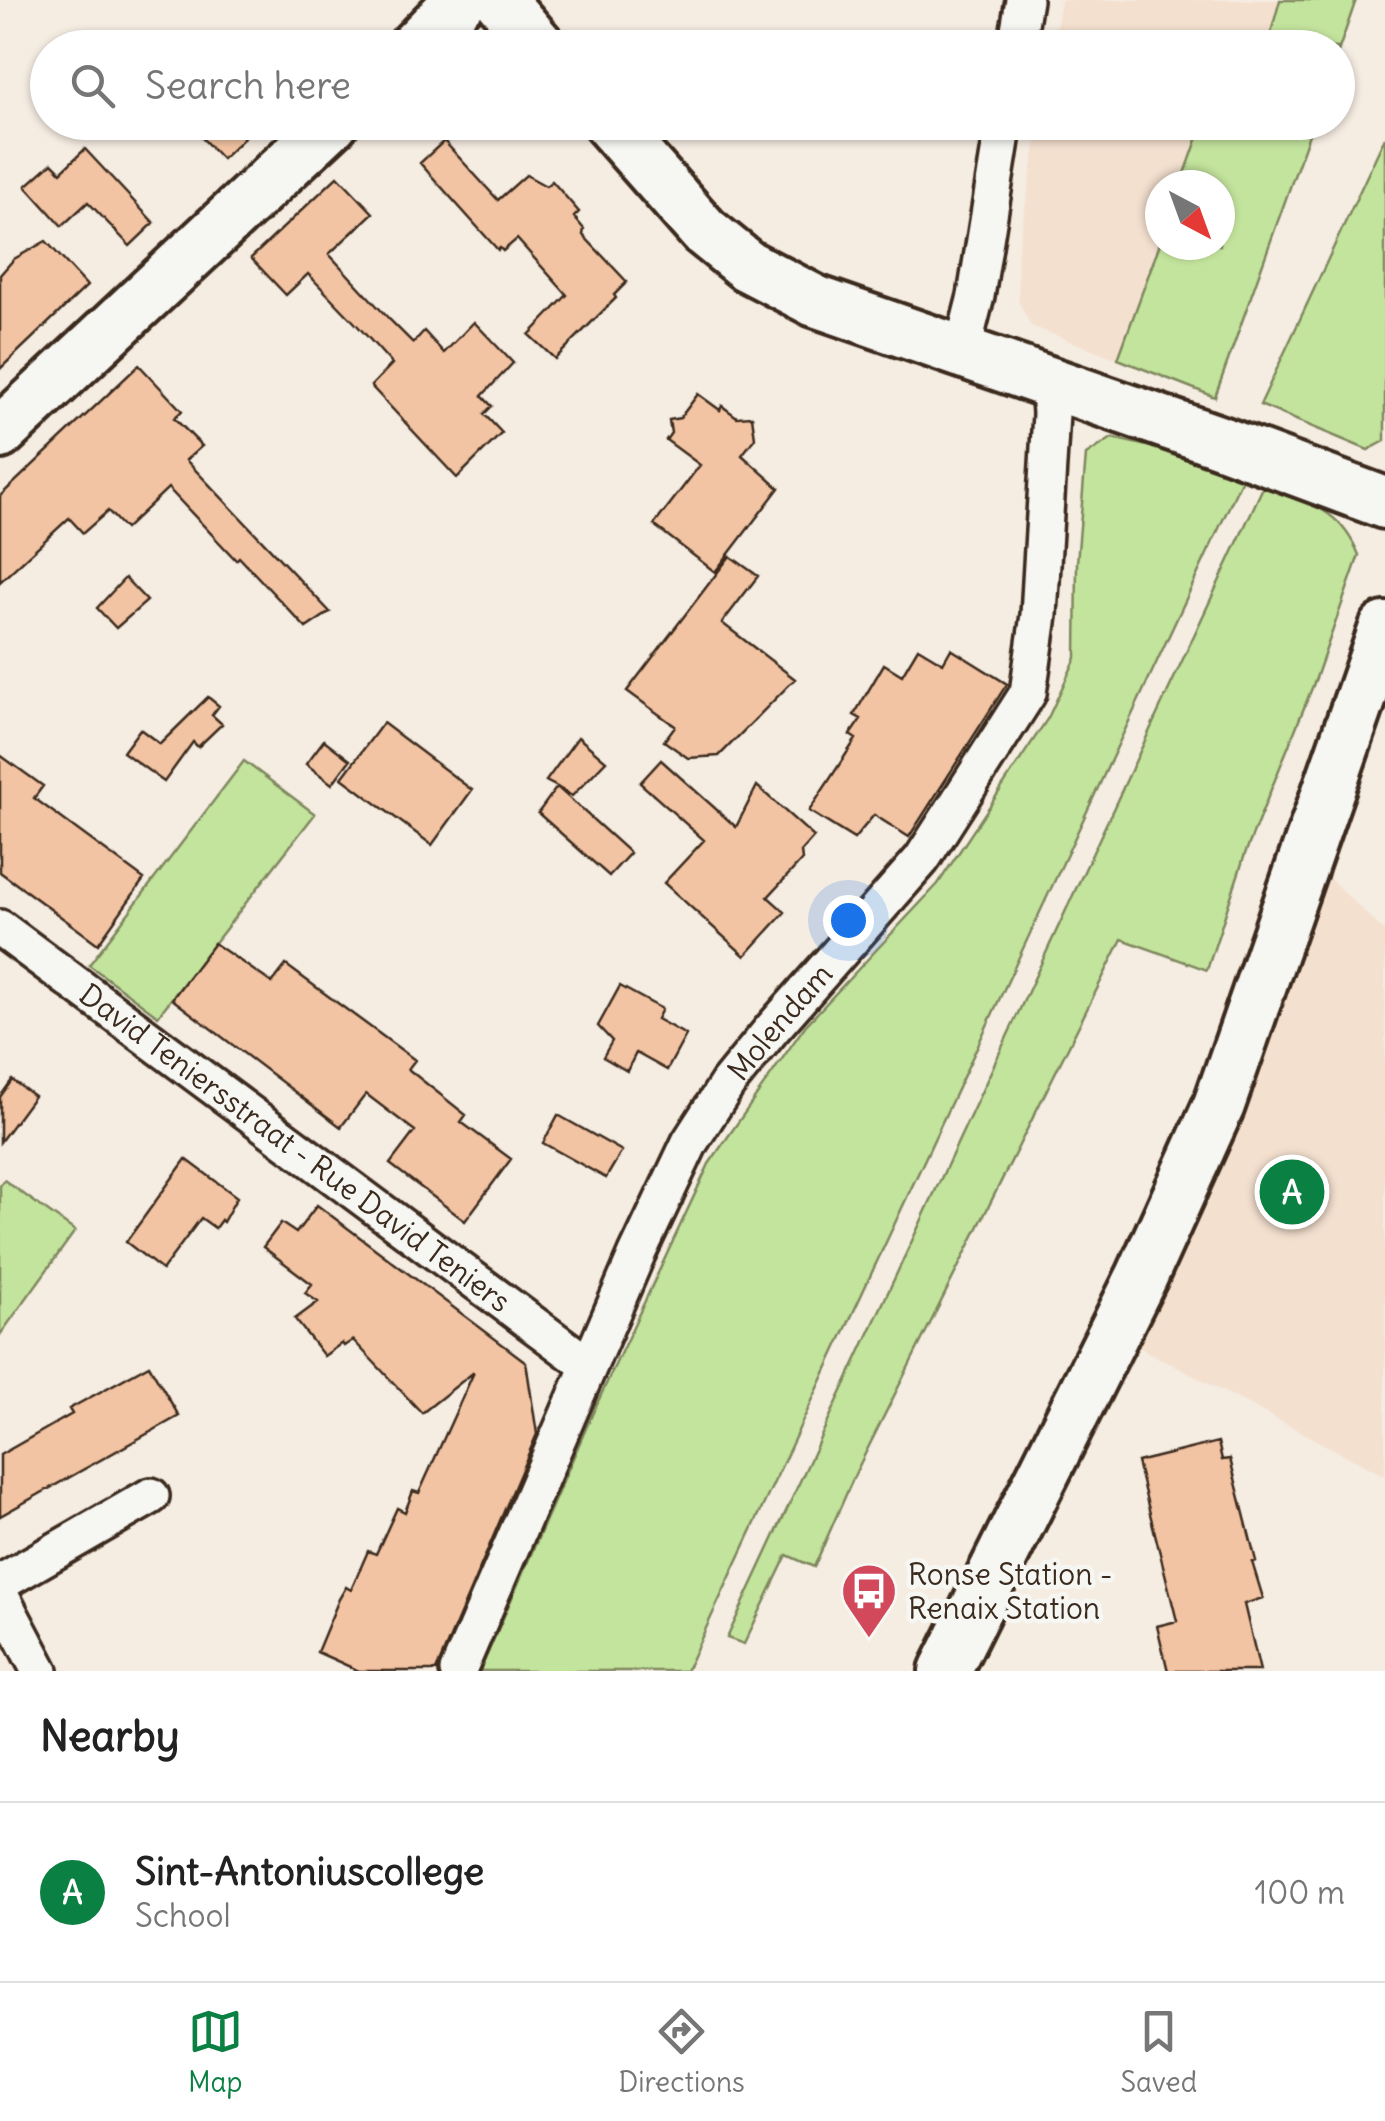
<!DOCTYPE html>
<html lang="en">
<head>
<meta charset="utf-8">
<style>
	body { margin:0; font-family:Delius,sans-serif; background:#f6f6f6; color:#222 }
	.compass { position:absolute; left:1145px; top:170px; width:90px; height:90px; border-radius:50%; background:#fff; box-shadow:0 2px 8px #0004; rotate:139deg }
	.you { position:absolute; left:848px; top:920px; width:35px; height:35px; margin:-25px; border:8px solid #fff; border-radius:50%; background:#1a73e8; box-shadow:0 0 0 15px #1a73e833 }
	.badge { display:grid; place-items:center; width:65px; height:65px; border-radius:50%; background:#0b8043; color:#fff; font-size:32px; font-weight:700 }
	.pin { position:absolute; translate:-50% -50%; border:5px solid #fff; box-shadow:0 2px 10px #0006 }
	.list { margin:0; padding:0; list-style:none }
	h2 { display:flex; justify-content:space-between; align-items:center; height:130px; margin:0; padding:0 40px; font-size:42px }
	h2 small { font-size:32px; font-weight:400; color:#767676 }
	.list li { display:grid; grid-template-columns:65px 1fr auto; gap:30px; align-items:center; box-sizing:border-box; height:180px; padding:0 40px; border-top:2px solid #e0e0e0 }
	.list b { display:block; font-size:38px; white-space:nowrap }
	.list p { margin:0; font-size:32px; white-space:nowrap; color:#767676 }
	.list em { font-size:32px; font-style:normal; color:#767676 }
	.icon { flex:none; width:55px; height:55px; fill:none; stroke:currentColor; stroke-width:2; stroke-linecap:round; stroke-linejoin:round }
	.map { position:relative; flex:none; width:1385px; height:1671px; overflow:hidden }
	.search { position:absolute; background:#fff; box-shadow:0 2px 8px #0004; left:30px; right:30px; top:30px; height:110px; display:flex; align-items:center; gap:25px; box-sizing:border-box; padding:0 35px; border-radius:55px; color:#767676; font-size:38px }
	.sheet { height:310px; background:#fff }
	nav { display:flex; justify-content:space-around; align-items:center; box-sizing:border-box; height:140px; border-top:2px solid #e0e0e0; background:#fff; font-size:28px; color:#767676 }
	nav a { display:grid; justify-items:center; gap:5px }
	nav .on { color:#0b8043 }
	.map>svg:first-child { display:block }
</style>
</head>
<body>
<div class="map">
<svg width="1385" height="1671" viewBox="0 0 1385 1671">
	<rect width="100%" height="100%" fill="#f5ece2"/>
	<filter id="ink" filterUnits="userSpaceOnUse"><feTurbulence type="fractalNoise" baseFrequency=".01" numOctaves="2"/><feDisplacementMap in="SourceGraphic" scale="20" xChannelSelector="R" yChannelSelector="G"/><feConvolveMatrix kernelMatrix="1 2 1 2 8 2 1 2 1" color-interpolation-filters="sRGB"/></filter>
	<g filter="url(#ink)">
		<path fill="#f4e0cf" d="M1061 0H1280L1267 47 1053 48Z
			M1040 123H1203L1181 185H1160V243L1118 359 1031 326 1019 302 1017 255Z
			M1324 873 1385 932V1476L1131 1343Z"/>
		<path fill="#c3e49d" stroke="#7f875e" stroke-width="2.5" d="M1280 0H1356L1338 52V48L1267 47Z
			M1203 123H1313L1215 397 1118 359 1160 243 1220 245V185H1181Z
			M1385 137V441L1368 450 1260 405Z
			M1112 438 1156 448 1242 479 686 1671H480L594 1410 709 1164 805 1026 938 884 1048 718 1076 658 1077 563 1086 455Z
			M1264 485C1309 504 1339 507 1359 555L1316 678 1245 854 1207 970 1122 939 856 1472 814 1567 787 1555 744 1644 727 1638Z
			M244 761 315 814 158 1016 89 965Z
			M4 1180 75 1231 0 1335V1186Z"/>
		<path fill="#f3c4a3" stroke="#3b2a1e" stroke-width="2.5" d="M187 122H229L244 138 222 159Z
			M444 141 498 200 526 175 546 186 552 181 579 212 574 217 584 229 583 235 627 282 614 295 616 298 555 359 529 335 567 295 517 239 503 251 500 248 498 250 420 163Z
			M85 149 154 223 130 246 88 202 62 226 26 186 52 163 61 172Z
			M338 176 373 213 329 254 390 320 413 343 424 331 444 353 474 322 513 363 482 396 492 406 484 414 502 433 457 478 371 386 392 364 356 324 308 274 286 295 251 258Z
			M46 241 87 286 0 369V275L14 259Z
			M139 365 182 411 174 418 202 446 186 460 330 612 306 628 239 557 236 560 168 488 125 529 108 511 83 533 69 518 0 582V496Z
			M698 394 720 410 722 406 737 417 752 416 755 438 742 455 779 488 715 572 654 525 700 465 666 440 671 433 669 420 680 418Z
			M730 556 758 576 722 623 795 679 719 756 688 758 664 741 675 726 627 691Z
			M125 578 147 601 116 628 97 608Z
			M918 648 943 663 951 649 1007 684 909 837 874 815 854 839 809 811 856 739 850 735 861 719 854 715 884 664 902 675Z
			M208 697 219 706 212 715 222 724 198 747 193 742 164 782 123 752 140 729 160 744Z
			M383 723 472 790 432 845 342 778Z
			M578 737 606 761 572 796 557 787 630 853 609 876 538 813 557 787 546 781Z
			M324 740 350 760 332 784 306 764Z
			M0 755 43 786 34 798 144 879 98 944 0 872Z
			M661 760 736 827 757 786 814 837 801 852 802 860 768 897 785 912 745 956 664 883 704 840 640 783Z
			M214 943 272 983 286 965 415 1060 408 1069 466 1115 461 1122 511 1159 465 1221 390 1164 415 1131 387 1110 366 1094 341 1127 172 999Z
			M620 986 662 1009 657 1019 686 1035 667 1070 636 1053 627 1071 603 1057 612 1041 598 1026Z
			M12 1080 34 1096 0 1142V1097Z
			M558 1115 622 1151 606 1178 543 1143Z
			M186 1159 237 1197 223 1222 221 1220 215 1228 201 1218 162 1270 126 1242Z
			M317 1205 526 1362 537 1434 436 1671H359L317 1652 339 1599 346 1587 351 1590 368 1551 376 1554 397 1508 405 1512 413 1491 419 1493 474 1372 422 1413 353 1340 344 1346 342 1343 324 1356 295 1319 318 1302 305 1293 312 1284 263 1247 281 1223 296 1233Z
			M149 1365 179 1416 0 1516V1455L72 1414 69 1409Z
			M1218 1442 1222 1460 1230 1459 1256 1561 1252 1562 1263 1598 1244 1604 1260 1671H1168L1157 1626 1177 1621 1137 1462Z"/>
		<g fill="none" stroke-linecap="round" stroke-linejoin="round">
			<g stroke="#3b2a1e" stroke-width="42">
				<g id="street">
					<path d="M1016 48 1024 0"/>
					<path d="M962 351 976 296 1004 122"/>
					<path id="s1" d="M0 928 588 1365"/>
					<path d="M0 1583 151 1496"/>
					<path d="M0 1595 40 1671"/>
					<path id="s2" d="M458 1671 637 1254 690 1142 728 1083 772 1029 922 859 1028 693 1039 615 1051 414 1049 382"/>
				</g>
			</g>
			<g stroke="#3b2a1e" stroke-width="58">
				<path id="secondary" d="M500 0 541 48
					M413 48 460 0
					M608 122 704 231 746 265 815 301 1221 442 1385 503
					M0 433 333 122
					M945 1671 1142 1276 1219 1105 1385 628"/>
			</g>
			<use href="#street" stroke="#f6f6f2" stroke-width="35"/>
			<use href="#secondary" stroke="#f6f6f2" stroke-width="50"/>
		</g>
	</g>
	<defs>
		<g id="bus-pin" transform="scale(2.875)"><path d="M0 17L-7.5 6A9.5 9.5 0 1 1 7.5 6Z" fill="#d1495b" stroke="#f6f6f2"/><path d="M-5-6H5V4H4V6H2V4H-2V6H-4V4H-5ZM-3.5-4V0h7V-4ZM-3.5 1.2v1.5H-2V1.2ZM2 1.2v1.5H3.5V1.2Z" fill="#fff"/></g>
	</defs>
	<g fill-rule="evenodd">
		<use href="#bus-pin" x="869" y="1591"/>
	</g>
	<g text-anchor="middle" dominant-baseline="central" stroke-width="9" stroke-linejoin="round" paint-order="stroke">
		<g font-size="30" fill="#3b2a1e" stroke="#f6f6f2">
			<text stroke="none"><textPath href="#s2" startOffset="728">Molendam</textPath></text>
			<text stroke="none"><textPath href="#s1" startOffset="368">David Teniersstraat - Rue David Teniers</textPath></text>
		</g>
		<g font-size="30" fill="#3b2a1e" stroke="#f6f6f2" text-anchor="start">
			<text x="908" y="1574">Ronse Station -<tspan x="908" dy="34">Renaix Station</tspan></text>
		</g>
	</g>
</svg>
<svg class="compass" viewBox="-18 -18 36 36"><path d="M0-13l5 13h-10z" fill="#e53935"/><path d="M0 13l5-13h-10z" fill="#767676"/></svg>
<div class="you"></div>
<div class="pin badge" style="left:1292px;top:1192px">A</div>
<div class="search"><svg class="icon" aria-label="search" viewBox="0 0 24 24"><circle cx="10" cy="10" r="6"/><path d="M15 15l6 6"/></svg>Search here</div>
</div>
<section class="sheet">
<h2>Nearby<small></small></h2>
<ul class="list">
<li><span class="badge">A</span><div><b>Sint-Antoniuscollege</b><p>School</p></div><em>100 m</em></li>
</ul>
</section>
<nav>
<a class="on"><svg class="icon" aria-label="map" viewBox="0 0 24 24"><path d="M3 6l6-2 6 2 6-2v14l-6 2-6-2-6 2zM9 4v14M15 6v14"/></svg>Map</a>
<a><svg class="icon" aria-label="directions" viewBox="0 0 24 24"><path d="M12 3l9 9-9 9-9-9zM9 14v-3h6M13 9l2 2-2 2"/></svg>Directions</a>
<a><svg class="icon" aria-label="saved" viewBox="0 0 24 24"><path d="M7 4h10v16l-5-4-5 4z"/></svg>Saved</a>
</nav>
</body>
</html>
